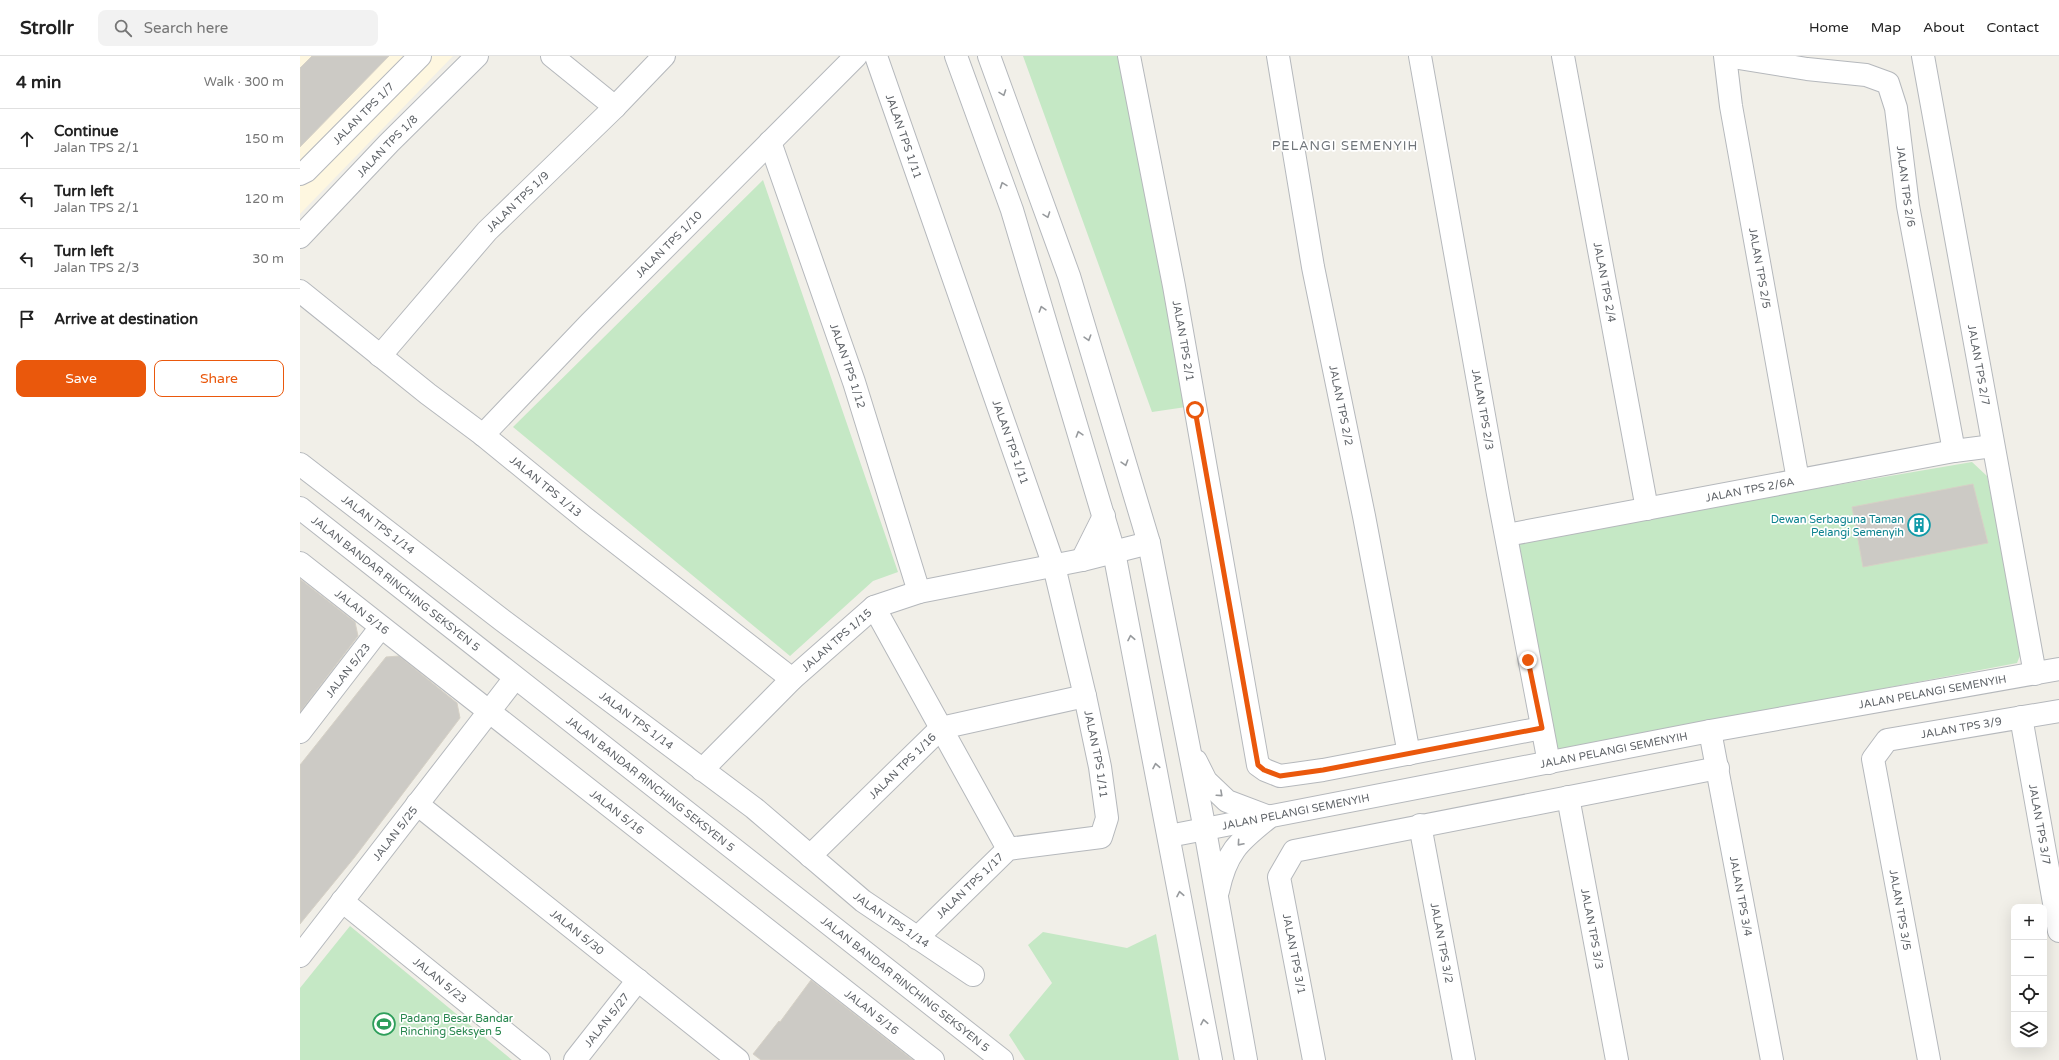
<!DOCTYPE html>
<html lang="en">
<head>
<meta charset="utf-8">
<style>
	body { margin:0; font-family:"Varela Round",sans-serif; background:#f2f2f2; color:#222 }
	.controls { position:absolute; right:12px; bottom:12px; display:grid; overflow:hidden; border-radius:8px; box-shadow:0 4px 16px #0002 }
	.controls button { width:36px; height:36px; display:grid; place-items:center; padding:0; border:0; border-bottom:1px solid #e0e0e0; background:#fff; color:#222; font:20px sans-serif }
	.stop { position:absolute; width:12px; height:12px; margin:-9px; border:3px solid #ea580c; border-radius:50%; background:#fff }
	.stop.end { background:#ea580c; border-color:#fff; box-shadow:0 1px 4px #0008 }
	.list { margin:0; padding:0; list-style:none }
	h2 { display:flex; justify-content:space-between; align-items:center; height:52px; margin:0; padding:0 16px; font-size:17px }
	h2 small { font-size:13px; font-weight:400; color:#767676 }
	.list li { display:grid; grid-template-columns:26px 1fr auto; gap:12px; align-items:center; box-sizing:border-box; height:60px; padding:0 16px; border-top:1px solid #e0e0e0 }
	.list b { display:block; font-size:15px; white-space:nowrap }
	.list p { margin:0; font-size:13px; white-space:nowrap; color:#767676 }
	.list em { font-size:13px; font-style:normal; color:#767676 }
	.actions { display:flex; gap:8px; padding:12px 16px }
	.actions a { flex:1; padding:9px 0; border:1px solid #ea580c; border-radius:8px; text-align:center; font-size:14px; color:#ea580c }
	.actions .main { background:#ea580c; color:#fff }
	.icon { flex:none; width:22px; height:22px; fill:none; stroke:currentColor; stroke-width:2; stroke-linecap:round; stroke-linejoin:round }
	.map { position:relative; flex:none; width:1759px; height:1004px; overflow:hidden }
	header { display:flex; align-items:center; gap:24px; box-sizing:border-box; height:56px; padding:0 20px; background:#fff; border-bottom:1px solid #e0e0e0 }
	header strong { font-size:19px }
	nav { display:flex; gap:22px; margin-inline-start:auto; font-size:14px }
	.search { width:280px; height:36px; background:#f2f2f2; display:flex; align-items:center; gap:10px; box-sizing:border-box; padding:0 14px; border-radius:8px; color:#767676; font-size:15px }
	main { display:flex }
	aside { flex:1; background:#fff }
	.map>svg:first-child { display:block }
</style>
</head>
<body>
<header>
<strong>Strollr</strong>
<div class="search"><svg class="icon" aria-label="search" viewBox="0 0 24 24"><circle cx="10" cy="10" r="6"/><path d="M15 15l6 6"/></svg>Search here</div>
<nav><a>Home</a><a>Map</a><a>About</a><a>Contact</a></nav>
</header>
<main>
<aside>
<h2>4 min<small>Walk · 300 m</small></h2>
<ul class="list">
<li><svg class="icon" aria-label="ahead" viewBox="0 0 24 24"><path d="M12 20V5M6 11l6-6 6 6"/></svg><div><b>Continue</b><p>Jalan TPS 2/1</p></div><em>150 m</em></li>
<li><svg class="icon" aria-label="left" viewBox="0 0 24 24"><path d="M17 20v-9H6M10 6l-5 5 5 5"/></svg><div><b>Turn left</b><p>Jalan TPS 2/1</p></div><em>120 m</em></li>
<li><svg class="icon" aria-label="left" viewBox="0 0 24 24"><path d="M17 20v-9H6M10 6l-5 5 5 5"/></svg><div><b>Turn left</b><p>Jalan TPS 2/3</p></div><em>30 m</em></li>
<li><svg class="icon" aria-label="arrive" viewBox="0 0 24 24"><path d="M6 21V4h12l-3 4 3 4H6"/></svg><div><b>Arrive at destination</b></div></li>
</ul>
<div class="actions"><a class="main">Save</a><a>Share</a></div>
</aside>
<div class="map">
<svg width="1759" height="1004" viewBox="0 0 1759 1004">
	<rect width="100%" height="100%" fill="#f1efe8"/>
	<path fill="#fef7e0" d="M0 0H153L0 158Z"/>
	<path fill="#c5e8c5" d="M723 0H822L886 351 852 356Z
		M463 124 598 516 573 525 490 600 213 371Z
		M1672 406 1687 420 1723 592 1717 607 1256 695 1213 484Z
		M50 870 212 1004H0V932Z
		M743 876 827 892 856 878 879 1004H725L709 979 752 927 728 889Z"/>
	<path fill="#cccac5" stroke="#d6d1c6" d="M12 0H89L0 91V12Z
		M1673 428 1688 487 1563 511 1552 451Z
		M0 523 55 566 58 580 0 656Z
		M99 600 157 647 160 662 54 802 0 868V709L86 601Z
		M511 924 613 1004H461L453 998 479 965 480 966Z"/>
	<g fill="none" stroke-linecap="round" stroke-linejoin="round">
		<g stroke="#b5b8bc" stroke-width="24">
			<g id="minor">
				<path d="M252 0 315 51"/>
				<path id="s1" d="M576 0 754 510 785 640 800 711 807 762 801 781 708 793 617 882"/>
				<path d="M656 0 712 154 814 496 911 1004"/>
				<path d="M689 0 769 220 849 487 905 774 946 1004"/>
				<path id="s2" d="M829 0 874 230 958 709 965 714 980 720 1023 714 1242 672"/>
				<path id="s3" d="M978 0 1013 211 1064 460 1109 698"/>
				<path id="s4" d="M1120 0 1198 438 1249 707"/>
				<path id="s5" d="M1263 0 1347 453"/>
				<path id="s6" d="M1425 0 1431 50 1498 424"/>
				<path id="s7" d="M1426 0 1507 13 1566 19 1588 27 1596 52 1608 150 1654 395"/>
				<path id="s8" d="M1623 0 1735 618"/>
				<path id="s9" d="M470 86 554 326 619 536"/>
				<path id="s10" d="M0 118 6 115 120 0"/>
				<path id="s11" d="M0 181 89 87 177 0"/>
				<path id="s12" d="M0 235 128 338 183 379 286 463 492 623"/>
				<path id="s13" d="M80 300 187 175 315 51 364 0"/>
				<path id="s14" d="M183 379 290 267 556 0"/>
				<path id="s15" d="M0 408 202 564 454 752 563 845 673 919"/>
				<path id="s16" d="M0 452 702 1004"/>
				<path id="s17" d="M1207 479 1654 395 1693 390"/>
				<path d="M782 504 804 460"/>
				<path id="s18" d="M0 507 633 1004"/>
				<path d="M574 551 708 793"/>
				<path id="s19" d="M1721 661 1759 875"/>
				<path id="s20" d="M1410 675 1472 1004"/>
				<path id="s21" d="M0 676 81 571"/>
				<path d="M896 705 906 725 927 745 969 761"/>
				<path id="s22" d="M402 714 492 623 574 551 619 536 782 504 849 487"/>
				<path id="s23" d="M1268 741 1317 1004"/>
				<path id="s24" d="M117 748 438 1004"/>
				<path id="s25" d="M1120 769 1164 1004"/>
				<path id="s26" d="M869 780 1410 675 1759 613"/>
				<path id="s27" d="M510 800 641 672 785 640"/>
				<path d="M918 835C926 797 938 786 967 763"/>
				<path id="s28" d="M42 845 239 1004"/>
				<path id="s29" d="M0 900 215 622"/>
				<path id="s30" d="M275 1004 338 924"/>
				<path d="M1014 1004 979 821 994 795 1418 712"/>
				<path id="s31" d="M1629 1004 1573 703 1587 684 1759 655"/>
			</g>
		</g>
		<use href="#minor" stroke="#fff" stroke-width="22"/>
	</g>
	<defs><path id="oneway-chevron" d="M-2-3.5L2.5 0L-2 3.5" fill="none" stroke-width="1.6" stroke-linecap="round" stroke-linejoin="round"/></defs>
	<g stroke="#979a9d">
		<use href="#oneway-chevron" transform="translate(703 37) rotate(70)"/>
		<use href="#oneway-chevron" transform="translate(703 129) rotate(-110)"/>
		<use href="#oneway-chevron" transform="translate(747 159) rotate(70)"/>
		<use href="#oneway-chevron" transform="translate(742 253) rotate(-107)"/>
		<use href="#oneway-chevron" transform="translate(788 282) rotate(73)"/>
		<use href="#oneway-chevron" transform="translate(779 378) rotate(-107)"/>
		<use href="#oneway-chevron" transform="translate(825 407) rotate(73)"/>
		<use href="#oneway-chevron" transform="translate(831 582) rotate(-101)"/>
		<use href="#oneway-chevron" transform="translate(856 710) rotate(-101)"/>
		<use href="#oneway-chevron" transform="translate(920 738) rotate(42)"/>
		<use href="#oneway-chevron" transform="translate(940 787) rotate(131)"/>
		<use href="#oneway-chevron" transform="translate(880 838) rotate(-101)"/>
		<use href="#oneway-chevron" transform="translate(904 966) rotate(-101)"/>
	</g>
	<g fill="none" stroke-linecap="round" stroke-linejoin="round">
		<path stroke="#ea580c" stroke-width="5" d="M895 354 958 709 964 714 980 720 1023 714 1242 672 1228 604"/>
	</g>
	<defs>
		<g id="building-ring" transform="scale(1.15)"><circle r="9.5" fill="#fff" stroke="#0f9aa8" stroke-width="1.5"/><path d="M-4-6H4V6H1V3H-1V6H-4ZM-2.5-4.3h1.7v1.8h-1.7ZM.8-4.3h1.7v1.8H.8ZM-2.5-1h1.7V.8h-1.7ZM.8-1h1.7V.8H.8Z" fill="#0f9aa8"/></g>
		<g id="stadium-ring" transform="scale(1.15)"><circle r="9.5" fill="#fff" stroke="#2e9e5b" stroke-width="1.5"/><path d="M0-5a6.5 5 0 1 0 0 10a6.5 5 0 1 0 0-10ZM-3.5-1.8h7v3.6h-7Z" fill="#2e9e5b"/></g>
	</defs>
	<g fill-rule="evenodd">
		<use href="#building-ring" x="1619" y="469"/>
		<use href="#stadium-ring" x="84" y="968"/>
	</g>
	<g text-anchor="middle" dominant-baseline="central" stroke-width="3.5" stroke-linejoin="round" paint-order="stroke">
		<g font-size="11" fill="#5f6368" stroke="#fff">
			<text stroke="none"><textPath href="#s10" startOffset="88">JALAN TPS 1/7</textPath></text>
			<text stroke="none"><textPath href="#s1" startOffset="85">JALAN TPS 1/11</textPath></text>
			<text stroke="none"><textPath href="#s11" startOffset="126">JALAN TPS 1/8</textPath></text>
			<text stroke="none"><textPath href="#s7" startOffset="270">JALAN TPS 2/6</textPath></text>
			<text stroke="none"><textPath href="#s13" startOffset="207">JALAN TPS 1/9</textPath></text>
			<text stroke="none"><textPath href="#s14" startOffset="266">JALAN TPS 1/10</textPath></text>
			<text stroke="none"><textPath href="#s6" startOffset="215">JALAN TPS 2/5</textPath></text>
			<text stroke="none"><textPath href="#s5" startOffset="230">JALAN TPS 2/4</textPath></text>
			<text stroke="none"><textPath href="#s2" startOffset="290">JALAN TPS 2/1</textPath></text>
			<text stroke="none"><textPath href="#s8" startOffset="314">JALAN TPS 2/7</textPath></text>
			<text stroke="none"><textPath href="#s9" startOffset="237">JALAN TPS 1/12</textPath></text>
			<text stroke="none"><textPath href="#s3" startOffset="355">JALAN TPS 2/2</textPath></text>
			<text stroke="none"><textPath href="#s4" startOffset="359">JALAN TPS 2/3</textPath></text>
			<text stroke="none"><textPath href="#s1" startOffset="409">JALAN TPS 1/11</textPath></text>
			<text stroke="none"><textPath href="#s12" startOffset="314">JALAN TPS 1/13</textPath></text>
			<text stroke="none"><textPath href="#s17" startOffset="247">JALAN TPS 2/6A</textPath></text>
			<text stroke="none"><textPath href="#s15" startOffset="99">JALAN TPS 1/14</textPath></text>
			<text stroke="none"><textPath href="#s16" startOffset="122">JALAN BANDAR RINCHING SEKSYEN 5</textPath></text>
			<text stroke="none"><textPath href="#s18" startOffset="79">JALAN 5/16</textPath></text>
			<text stroke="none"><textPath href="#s22" startOffset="187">JALAN TPS 1/15</textPath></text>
			<text stroke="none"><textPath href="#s21" startOffset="78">JALAN 5/23</textPath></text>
			<text stroke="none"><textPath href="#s26" startOffset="777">JALAN PELANGI SEMENYIH</textPath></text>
			<text stroke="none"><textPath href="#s15" startOffset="423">JALAN TPS 1/14</textPath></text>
			<text stroke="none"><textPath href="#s31" startOffset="405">JALAN TPS 3/9</textPath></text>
			<text stroke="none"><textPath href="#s26" startOffset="453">JALAN PELANGI SEMENYIH</textPath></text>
			<text stroke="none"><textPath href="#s1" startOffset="733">JALAN TPS 1/11</textPath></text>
			<text stroke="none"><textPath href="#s27" startOffset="129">JALAN TPS 1/16</textPath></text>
			<text stroke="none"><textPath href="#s16" startOffset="446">JALAN BANDAR RINCHING SEKSYEN 5</textPath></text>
			<text stroke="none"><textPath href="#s18" startOffset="403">JALAN 5/16</textPath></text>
			<text stroke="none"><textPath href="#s26" startOffset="129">JALAN PELANGI SEMENYIH</textPath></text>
			<text stroke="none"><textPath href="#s19" startOffset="109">JALAN TPS 3/7</textPath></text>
			<text stroke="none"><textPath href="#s29" startOffset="155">JALAN 5/25</textPath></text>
			<text transform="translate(670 830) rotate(-44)">JALAN TPS 1/17</text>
			<text stroke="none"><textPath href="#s20" startOffset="168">JALAN TPS 3/4</textPath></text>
			<text transform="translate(1600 854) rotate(80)">JALAN TPS 3/5</text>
			<text stroke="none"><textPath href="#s15" startOffset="747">JALAN TPS 1/14</textPath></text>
			<text stroke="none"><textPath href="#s23" startOffset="134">JALAN TPS 3/3</textPath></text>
			<text stroke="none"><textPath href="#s24" startOffset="205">JALAN 5/30</textPath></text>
			<text stroke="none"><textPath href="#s25" startOffset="120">JALAN TPS 3/2</textPath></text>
			<text transform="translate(994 898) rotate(79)">JALAN TPS 3/1</text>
			<text stroke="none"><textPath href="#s28" startOffset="126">JALAN 5/23</textPath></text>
			<text stroke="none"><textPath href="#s16" startOffset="770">JALAN BANDAR RINCHING SEKSYEN 5</textPath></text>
			<text stroke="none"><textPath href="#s18" startOffset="727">JALAN 5/16</textPath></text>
			<text stroke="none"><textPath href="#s30" startOffset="51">JALAN 5/27</textPath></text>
		</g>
		<g font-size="11" fill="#0d838f" stroke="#fff" text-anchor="end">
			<text x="1604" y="463">Dewan Serbaguna Taman<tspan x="1604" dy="13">Pelangi Semenyih</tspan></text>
		</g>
		<g font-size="11" fill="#27864d" stroke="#fff" text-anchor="start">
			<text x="100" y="962">Padang Besar Bandar<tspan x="100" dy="13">Rinching Seksyen 5</tspan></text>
		</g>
		<g font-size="13" letter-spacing="1" fill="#70757a" stroke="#fff">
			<text x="1045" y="90">PELANGI SEMENYIH</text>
		</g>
	</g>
</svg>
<div class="controls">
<button>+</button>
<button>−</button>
<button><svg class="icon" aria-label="locate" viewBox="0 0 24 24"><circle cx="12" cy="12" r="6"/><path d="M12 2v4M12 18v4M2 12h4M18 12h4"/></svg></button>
<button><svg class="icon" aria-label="layers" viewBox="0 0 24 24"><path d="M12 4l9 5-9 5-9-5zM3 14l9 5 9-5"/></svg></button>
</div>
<div class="stop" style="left:895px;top:354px"></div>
<div class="stop end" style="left:1228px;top:604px"></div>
</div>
</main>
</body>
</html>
